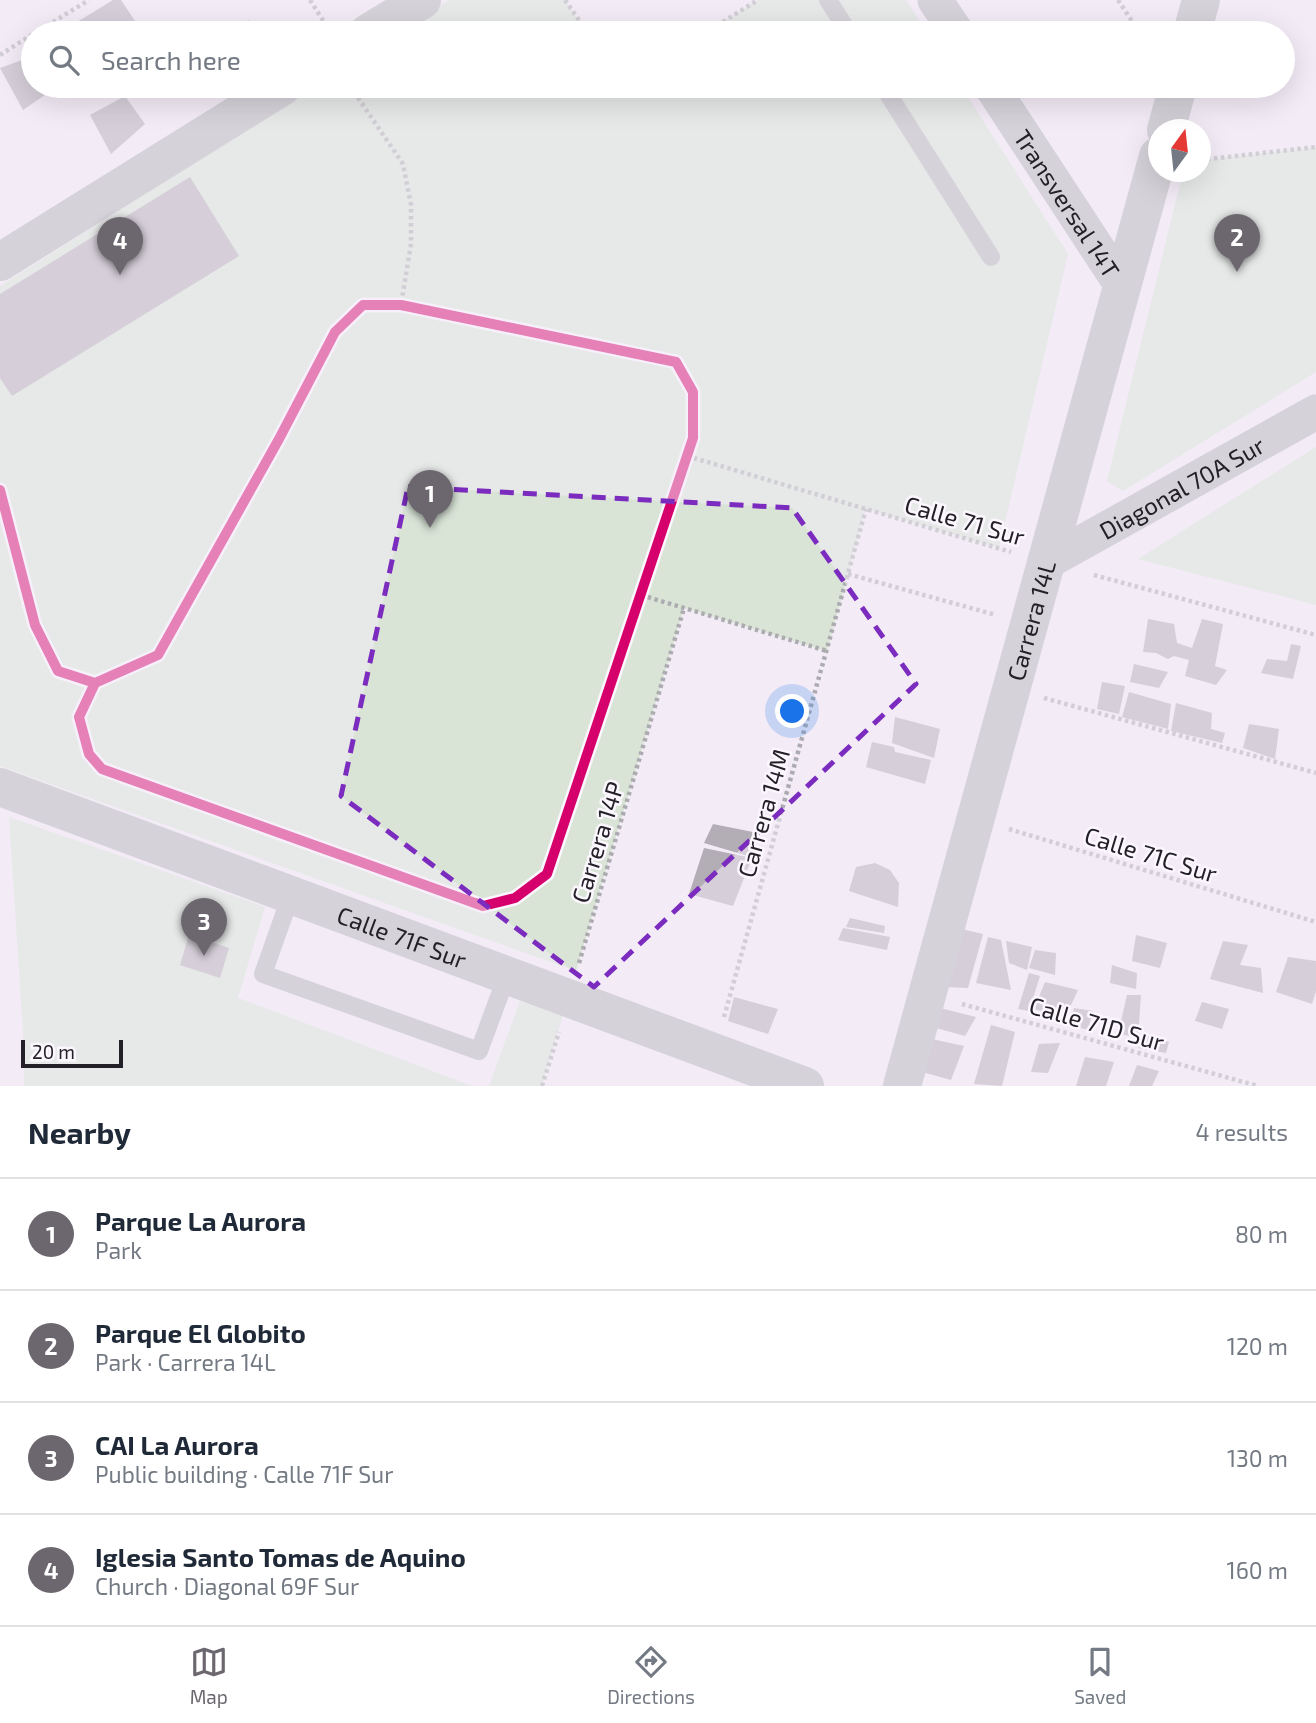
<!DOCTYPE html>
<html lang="en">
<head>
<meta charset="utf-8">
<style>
	body { margin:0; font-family:"Exo 2",sans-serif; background:#f6f6f7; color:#1f2937 }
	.compass { position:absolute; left:1148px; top:119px; width:63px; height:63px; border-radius:50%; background:#fff; box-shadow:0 7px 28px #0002; rotate:15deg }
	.scale { position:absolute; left:21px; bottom:18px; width:102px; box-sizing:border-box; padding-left:7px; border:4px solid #242027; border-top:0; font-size:19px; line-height:24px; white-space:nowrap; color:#242027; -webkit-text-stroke:5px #fcf7ff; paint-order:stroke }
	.you { position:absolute; left:793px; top:712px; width:24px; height:24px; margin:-18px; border:5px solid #fff; border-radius:50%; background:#1a73e8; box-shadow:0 0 0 10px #1a73e833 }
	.badge { display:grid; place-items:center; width:46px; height:46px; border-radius:50%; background:#6c676f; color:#fff; font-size:23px; font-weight:700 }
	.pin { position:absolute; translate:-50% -58px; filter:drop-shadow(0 2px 4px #0008) }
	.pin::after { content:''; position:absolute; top:37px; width:24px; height:21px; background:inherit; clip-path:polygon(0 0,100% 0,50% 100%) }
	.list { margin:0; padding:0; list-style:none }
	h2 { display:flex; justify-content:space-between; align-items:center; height:91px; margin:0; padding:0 28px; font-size:30px }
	h2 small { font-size:23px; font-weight:400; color:#747a83 }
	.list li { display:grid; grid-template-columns:46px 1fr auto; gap:21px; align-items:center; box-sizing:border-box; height:112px; padding:0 28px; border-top:2px solid #e0e1e3 }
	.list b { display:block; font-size:26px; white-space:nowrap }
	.list p { margin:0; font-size:23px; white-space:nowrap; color:#747a83 }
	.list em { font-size:23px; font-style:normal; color:#747a83 }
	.icon { flex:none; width:38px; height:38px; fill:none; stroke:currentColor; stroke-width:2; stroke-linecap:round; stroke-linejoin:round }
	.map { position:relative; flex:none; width:1316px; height:1086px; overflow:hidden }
	.search { position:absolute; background:#fff; box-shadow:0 7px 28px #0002; left:21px; right:21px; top:21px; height:77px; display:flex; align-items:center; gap:18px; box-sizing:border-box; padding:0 24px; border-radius:38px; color:#747a83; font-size:26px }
	.sheet { height:539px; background:#fff }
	nav { display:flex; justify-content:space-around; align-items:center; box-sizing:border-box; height:98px; border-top:2px solid #e0e1e3; background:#fff; font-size:19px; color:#747a83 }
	nav a { display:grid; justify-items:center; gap:4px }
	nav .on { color:#6c676f }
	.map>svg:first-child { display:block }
</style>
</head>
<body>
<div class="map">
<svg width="1316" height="1086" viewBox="0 0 1316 1086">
	<rect width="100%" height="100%" fill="#f3ebf6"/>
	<path fill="#d9e4d7" d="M449 0H565L588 33H397Z
		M758 0H906L927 33H705Z
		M315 86H961L1068 254 999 548 866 509 827 651 684 608 576 971 0 766V286Z
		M1316 147V372L1123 491 1107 481 1183 172H1200L1201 160Z
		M1316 447V605L1138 559Z
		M9 817 265 907 238 998 472 1086H24V1047Z
		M520 1001 563 1015 542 1086H489Z"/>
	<path fill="#b3adb5" d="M113 0H121L141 30 137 33H59Z
		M249 20 258 33H228Z
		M33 56V86H58L23 110 0 68Z
		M168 86H195L175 95Z
		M125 96 145 124 111 154 90 115Z
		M190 177 239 256 12 396 0 378V294Z
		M1148 619 1174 624 1177 643 1192 648 1202 619 1223 624 1215 666 1227 670 1216 685 1185 676 1189 660 1174 656 1168 659 1156 653 1143 652Z
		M1291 644 1301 646 1293 679 1261 673 1267 659 1287 661Z
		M1134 664 1168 672 1159 688 1130 682Z
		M1102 682 1125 686 1119 714 1097 709Z
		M1129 692 1171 704 1168 729 1122 717Z
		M1176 703 1212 713 1211 729 1225 733 1222 743 1171 731Z
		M895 717 940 729 934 758 892 743Z
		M1249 724 1279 729 1275 759 1243 748Z
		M872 742 894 747 895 752 931 760 925 784 866 767Z
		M713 824 758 833 748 856 704 843Z
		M704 848 752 858 733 906 689 894Z
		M875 863 890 870 899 883 898 907 849 891 856 867Z
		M850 918 885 926 884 933 846 927Z
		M843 928 890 937 887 950 838 940Z
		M961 929 983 934 968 988 942 987Z
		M189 935 229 948 220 978 180 965Z
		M1136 935 1167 943 1160 968 1132 961Z
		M988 937 1001 940 1011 990 976 983Z
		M1006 941 1032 947 1027 970 1009 963Z
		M1223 941 1248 945 1240 965 1261 968 1263 993 1210 979Z
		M1035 950 1056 953 1055 975 1029 968Z
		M1288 957 1316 961V991L1312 1004 1276 992Z
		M1112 965 1137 973 1136 989 1110 983Z
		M1029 973 1040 976 1029 1011 1018 1009Z
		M1045 982 1078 990 1065 1018 1034 1009Z
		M1127 995H1141L1138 1037 1118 1034Z
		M734 997 778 1009 768 1034 728 1021Z
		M1202 1002 1229 1009 1222 1029 1195 1021Z
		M940 1008 976 1017 965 1036 936 1028Z
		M1074 1008 1093 1011 1088 1030 1069 1025Z
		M991 1025 1015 1032 1002 1086 974 1084Z
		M1144 1035 1169 1042 1166 1053 1138 1048Z
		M927 1038 964 1046 951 1080 915 1070Z
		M1060 1043 1048 1073 1031 1072 1039 1044Z
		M1085 1057 1114 1062 1106 1086H1076Z
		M1137 1065 1159 1071 1152 1086H1129Z"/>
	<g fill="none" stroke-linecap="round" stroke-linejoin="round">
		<path stroke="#acacb0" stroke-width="4.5" stroke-dasharray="3.5 3.5" stroke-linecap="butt" d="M310 0 331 33
			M565 0 588 33
			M1118 0 1140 33
			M35 33 89 0
			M705 33 758 0
			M0 55 33 34
			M350 86 403 164 411 205V244L401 305
			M1200 160 1316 147
			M687 456 1011 552
			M848 574 996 615
			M1094 575 1316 635
			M641 595 827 651
			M1044 698 1316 773
			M1009 829 1316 922
			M579 963 684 608
			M962 1004 1258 1086
			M724 1017 866 509
			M542 1086 559 1032"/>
		<path stroke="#b2b4b6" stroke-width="18" d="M828 0 849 33
			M883 86 991 257
			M291 895 263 974 479 1051 507 975"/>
		<g stroke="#b2b4b6" stroke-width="35">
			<path d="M935 0 957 33"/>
			<path id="s1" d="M991 86 1122 286"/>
			<path id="s2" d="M1047 562 1316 412"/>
		</g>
		<g stroke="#b2b4b6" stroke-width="38">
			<path d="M368 33 422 0"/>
			<path d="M1192 33 1201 0"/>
			<path d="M1166 130 1178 86"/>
			<path d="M0 262 283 86"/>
			<path id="s3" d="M0 787 805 1086"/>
			<path id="s4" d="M902 1086 1158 156"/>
		</g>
		<g stroke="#fcf7ff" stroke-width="15">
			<path id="cycleway" d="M0 490 35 625 58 671 95 683 158 655 279 439 335 332 363 305H401L676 362 693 392V438L547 874 515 898 483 906 102 769 89 754 79 717 95 683"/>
		</g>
		<use href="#cycleway" stroke="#d6006c" stroke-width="10"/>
	</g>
	<path d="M0 0H1316V1086H0ZM408 487 792 508 916 684 594 987 341 796Z" fill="#f3ebf6" fill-opacity=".55" fill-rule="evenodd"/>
	<path fill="none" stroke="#7b2cbf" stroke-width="5" stroke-dasharray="14 9" stroke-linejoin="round" d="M408 487 792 508 916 684 594 987 341 796Z"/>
	<g text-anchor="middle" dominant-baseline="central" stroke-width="5" stroke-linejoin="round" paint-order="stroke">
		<g font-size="24" fill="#242027" stroke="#fcf7ff">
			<text stroke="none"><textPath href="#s1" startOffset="140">Transversal 14T</textPath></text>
			<text stroke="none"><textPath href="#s2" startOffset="154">Diagonal 70A Sur</textPath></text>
			<text transform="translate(965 520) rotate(16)">Calle 71 Sur</text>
			<text stroke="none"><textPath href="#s4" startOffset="483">Carrera 14L</textPath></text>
			<text transform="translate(763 813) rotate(-74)">Carrera 14M</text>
			<text transform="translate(597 842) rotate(-73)">Carrera 14P</text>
			<text transform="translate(1151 854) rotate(17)">Calle 71C Sur</text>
			<text stroke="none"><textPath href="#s3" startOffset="429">Calle 71F Sur</textPath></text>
			<text transform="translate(1097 1023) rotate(16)">Calle 71D Sur</text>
		</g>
	</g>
</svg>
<svg class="compass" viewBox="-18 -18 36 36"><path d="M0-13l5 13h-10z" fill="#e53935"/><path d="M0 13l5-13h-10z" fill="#747a83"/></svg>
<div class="scale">20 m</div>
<div class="you"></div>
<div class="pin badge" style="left:430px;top:528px">1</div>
<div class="pin badge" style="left:1237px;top:272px">2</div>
<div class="pin badge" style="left:204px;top:956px">3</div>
<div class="pin badge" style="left:120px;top:275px">4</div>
<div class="search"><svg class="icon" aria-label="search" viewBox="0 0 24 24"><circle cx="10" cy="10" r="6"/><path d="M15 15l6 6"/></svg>Search here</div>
</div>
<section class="sheet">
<h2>Nearby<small>4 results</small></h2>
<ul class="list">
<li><span class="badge">1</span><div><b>Parque La Aurora</b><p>Park</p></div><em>80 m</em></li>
<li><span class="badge">2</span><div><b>Parque El Globito</b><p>Park · Carrera 14L</p></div><em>120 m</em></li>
<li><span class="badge">3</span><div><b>CAI La Aurora</b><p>Public building · Calle 71F Sur</p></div><em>130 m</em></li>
<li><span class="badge">4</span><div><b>Iglesia Santo Tomas de Aquino</b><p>Church · Diagonal 69F Sur</p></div><em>160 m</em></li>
</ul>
</section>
<nav>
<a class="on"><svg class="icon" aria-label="map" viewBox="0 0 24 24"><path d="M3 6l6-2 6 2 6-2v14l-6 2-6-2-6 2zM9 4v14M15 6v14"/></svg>Map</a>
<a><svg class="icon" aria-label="directions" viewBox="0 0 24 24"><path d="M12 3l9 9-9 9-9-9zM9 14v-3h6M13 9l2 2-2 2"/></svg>Directions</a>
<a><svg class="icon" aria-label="saved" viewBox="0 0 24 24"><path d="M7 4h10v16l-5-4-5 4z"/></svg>Saved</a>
</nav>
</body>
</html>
